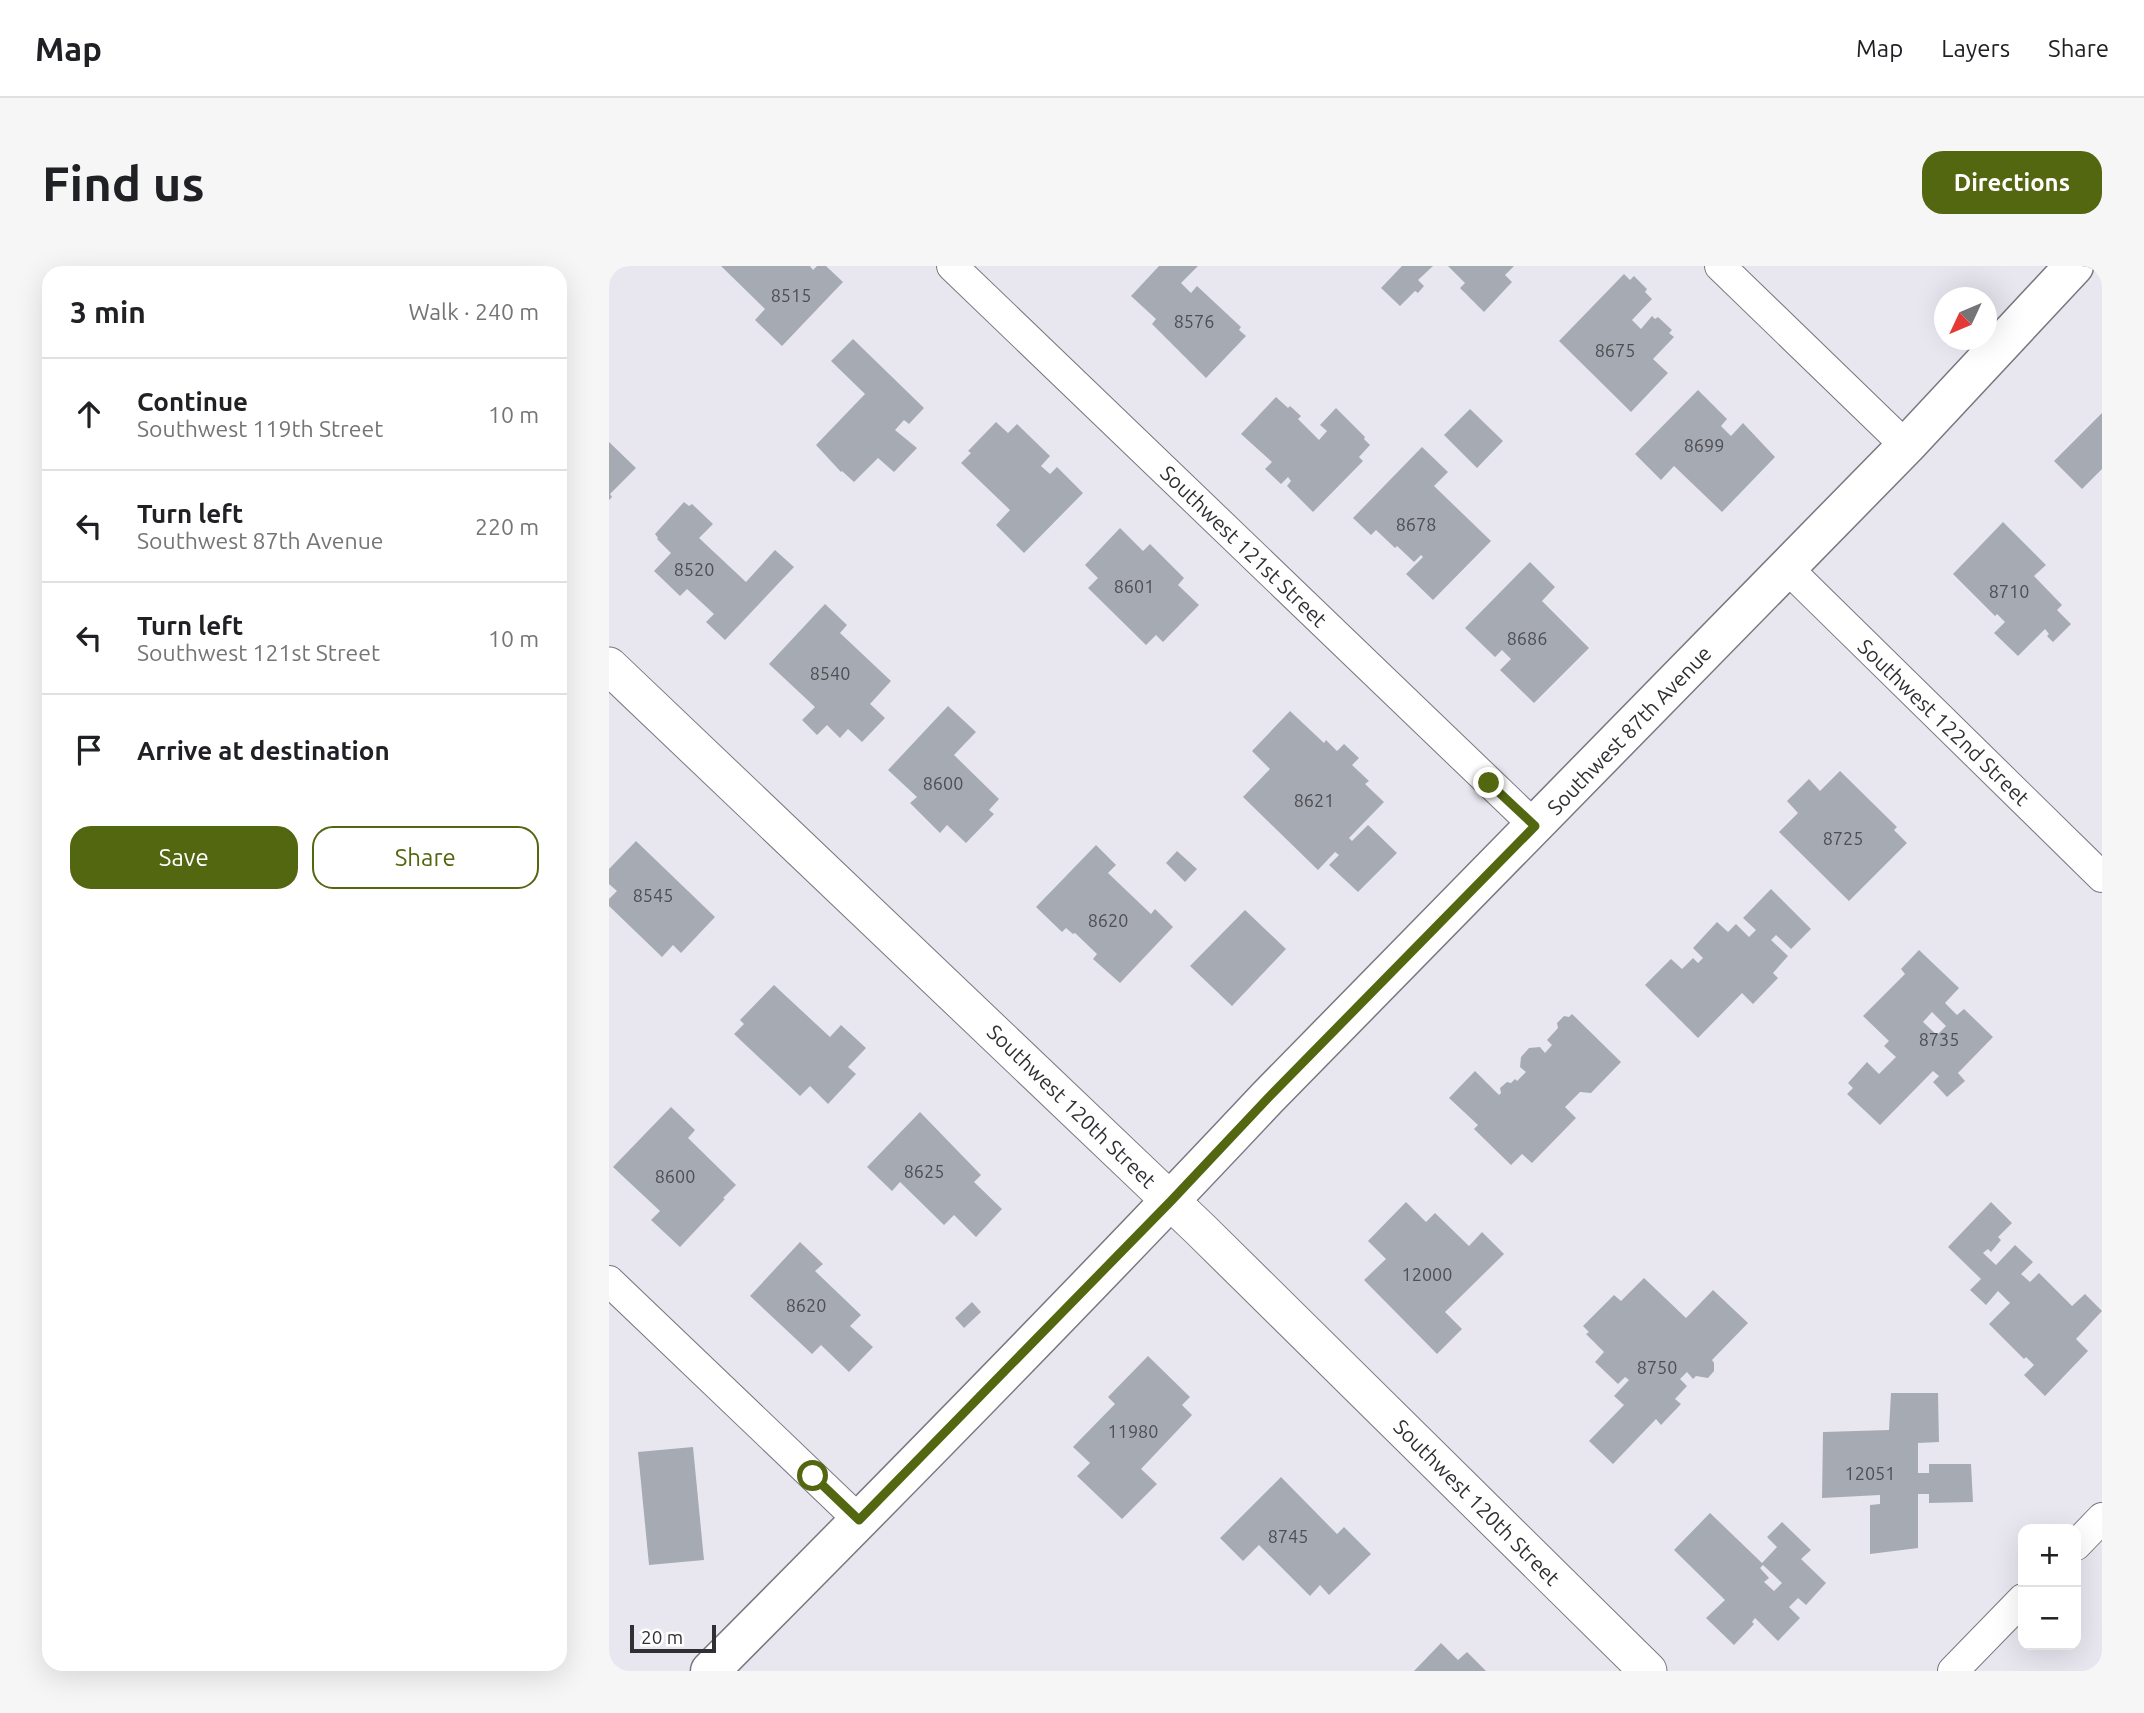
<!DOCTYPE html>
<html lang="en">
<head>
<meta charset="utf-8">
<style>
	body { margin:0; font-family:Ubuntu,sans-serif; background:#f6f6f6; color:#202124 }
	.controls { position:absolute; right:21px; bottom:21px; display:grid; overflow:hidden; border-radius:14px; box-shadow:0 7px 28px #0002 }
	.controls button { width:63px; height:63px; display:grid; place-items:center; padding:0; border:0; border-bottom:2px solid #e0e0e0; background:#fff; color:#202124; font:35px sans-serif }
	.compass { position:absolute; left:1325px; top:21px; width:63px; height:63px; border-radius:50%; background:#fff; box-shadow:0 7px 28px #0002; rotate:226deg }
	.scale { position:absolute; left:21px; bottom:18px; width:86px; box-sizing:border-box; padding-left:7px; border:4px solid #302f33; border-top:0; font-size:19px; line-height:24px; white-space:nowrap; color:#302f33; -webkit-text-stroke:5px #fff; paint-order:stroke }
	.stop { position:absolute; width:21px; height:21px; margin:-16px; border:5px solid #536610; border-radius:50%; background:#fff }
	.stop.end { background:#536610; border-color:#fff; box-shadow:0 2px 7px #0008 }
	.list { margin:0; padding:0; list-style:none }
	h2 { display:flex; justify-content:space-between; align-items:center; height:91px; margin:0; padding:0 28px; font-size:30px }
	h2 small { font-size:23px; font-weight:400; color:#757577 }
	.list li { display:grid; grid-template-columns:46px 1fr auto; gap:21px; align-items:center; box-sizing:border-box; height:112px; padding:0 28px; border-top:2px solid #e0e0e0 }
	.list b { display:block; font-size:26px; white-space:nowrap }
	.list p { margin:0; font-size:23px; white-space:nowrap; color:#757577 }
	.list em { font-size:23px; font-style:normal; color:#757577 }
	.actions { display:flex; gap:14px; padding:21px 28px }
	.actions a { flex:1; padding:16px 0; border:2px solid #536610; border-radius:21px; text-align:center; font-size:24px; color:#536610 }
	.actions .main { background:#536610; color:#fff }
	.icon { flex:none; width:38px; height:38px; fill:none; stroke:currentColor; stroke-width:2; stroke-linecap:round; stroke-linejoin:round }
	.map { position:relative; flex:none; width:1493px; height:1405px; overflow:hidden; border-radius:21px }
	header { display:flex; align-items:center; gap:42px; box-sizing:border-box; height:98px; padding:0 35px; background:#fff; border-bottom:2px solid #e0e0e0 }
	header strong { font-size:33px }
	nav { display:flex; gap:38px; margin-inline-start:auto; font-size:24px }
	.intro { display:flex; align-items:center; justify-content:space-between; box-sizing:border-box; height:168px; padding:0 42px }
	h1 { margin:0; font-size:49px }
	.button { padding:18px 32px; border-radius:21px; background:#536610; color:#fff; font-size:24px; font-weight:700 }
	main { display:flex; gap:42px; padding:0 42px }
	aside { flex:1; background:#fff; border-radius:21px; box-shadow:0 7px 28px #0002 }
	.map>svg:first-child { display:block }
</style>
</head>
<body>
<header>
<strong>Map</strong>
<nav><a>Map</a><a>Layers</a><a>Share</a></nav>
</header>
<div class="intro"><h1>Find us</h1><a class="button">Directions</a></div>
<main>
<aside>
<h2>3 min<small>Walk · 240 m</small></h2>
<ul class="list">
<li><svg class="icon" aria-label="ahead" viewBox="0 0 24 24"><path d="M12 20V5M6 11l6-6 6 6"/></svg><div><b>Continue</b><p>Southwest 119th Street</p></div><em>10 m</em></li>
<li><svg class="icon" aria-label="left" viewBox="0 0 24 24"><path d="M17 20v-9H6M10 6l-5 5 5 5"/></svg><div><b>Turn left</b><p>Southwest 87th Avenue</p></div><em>220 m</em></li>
<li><svg class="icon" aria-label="left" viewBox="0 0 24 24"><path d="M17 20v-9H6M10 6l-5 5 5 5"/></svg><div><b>Turn left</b><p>Southwest 121st Street</p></div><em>10 m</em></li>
<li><svg class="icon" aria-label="arrive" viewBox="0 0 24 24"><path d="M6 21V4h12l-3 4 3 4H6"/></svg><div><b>Arrive at destination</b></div></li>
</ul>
<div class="actions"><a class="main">Save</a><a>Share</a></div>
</aside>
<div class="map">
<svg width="1493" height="1405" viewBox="0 0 1493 1405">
	<rect width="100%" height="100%" fill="#e8e7f0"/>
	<path fill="#a6abb3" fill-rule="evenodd" d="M112 0H201L204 4 208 0H217L234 16 173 80 146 54 156 43Z
		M550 0H589L572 17 582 27 588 20 632 61 630 64 637 70 597 112 543 58 547 53 522 30Z
		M793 0H824L809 14 815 20 809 27 806 25 791 40 772 22Z
		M839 0H905L896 9 903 16 875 46 851 22 856 17Z
		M1015 8 1021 14 1025 10 1038 23 1036 26 1043 33 1023 54 1032 63 1043 50 1046 53 1049 51 1063 64 1060 67 1065 71 1044 93 1059 107 1022 146 950 75Z
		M244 73 315 142 300 158 295 154 286 164 308 182 285 206 269 192 245 216 233 205 232 206 207 179 256 128 222 95Z
		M1089 124 1118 153 1112 160 1122 170 1134 157 1166 191 1113 246 1065 200 1052 214 1026 188Z
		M667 131 679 142 681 140 692 150 689 153 710 174 718 165 711 159 727 142 756 171 755 173 761 179 750 191 754 195 704 246 678 220 682 215 679 211 672 218 656 203 663 196 632 168Z
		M861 143 894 175 868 202 835 169Z
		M1493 147V203L1473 223 1445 195Z
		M387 156 399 167 408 158 441 190 432 200 441 208 448 201 474 227 415 287 387 259 401 244 352 197 362 187 359 185Z
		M0 176 27 202 1 228 3 231 0 234Z
		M813 181 839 206 825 220 882 275 824 334 797 308 814 291 812 289 805 296 788 280 786 282 767 264 762 269 744 252Z
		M75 236 80 240 83 238 104 258 90 272 137 316 166 284 185 301 116 374 97 356 105 348 78 323 71 330 45 305 62 287 48 273 49 272 46 268Z
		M1394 256 1437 299 1425 310 1453 339 1448 344 1462 358 1444 376 1438 370 1440 368 1436 363 1409 390 1385 367 1396 356 1388 348 1386 350 1344 308Z
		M511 262 534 285 541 278 575 312 569 319 590 339 554 376 547 369 537 379 479 322 489 312 476 299Z
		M921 296 946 321 933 335 980 382 925 437 891 404 902 393 893 384 886 391 856 362Z
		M216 338 238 359 231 367 282 415 261 438 276 452 253 476 239 463 231 472 218 459 208 469 193 454 206 441 160 398Z
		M339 440 367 466 345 489 390 533 380 544 385 548 357 577 338 559 331 567 301 537 308 531 279 504Z
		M681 445 715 477 717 474 728 485 735 478 750 492 743 499 760 515 756 518 775 536 740 572 743 575 759 559 788 587 749 626 720 599 730 589 726 586 709 604 634 531 661 503 643 485Z
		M1231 505 1288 561 1285 564 1298 577 1240 635 1170 566 1189 547 1178 535 1200 513 1211 525Z
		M27 575 106 651 72 687 64 679 53 691 0 640V633L8 625 0 618V603Z
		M487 579 507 599 499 607 542 648 546 643 564 661 511 717 484 693 488 688 466 667 464 668 457 662 453 666 427 641Z
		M568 585 588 603 576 616 557 597Z
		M1162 623 1202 663 1182 683 1167 669 1162 674 1179 690 1164 707 1169 712 1144 738 1133 727 1089 772 1036 719 1062 693 1073 703 1084 692 1089 697 1094 692 1084 682 1108 656 1119 666 1127 658 1140 671 1147 664 1134 652Z
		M636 644 677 683 623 740 581 700Z
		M1310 684 1350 722 1336 737 1348 749 1355 743 1384 771 1349 807 1356 815 1338 831 1324 816 1330 810 1324 805 1271 859 1238 828 1244 822 1239 817 1258 796 1270 808 1287 791 1275 780 1280 775 1254 750 1296 708 1292 703ZM1323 746 1337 760 1328 769 1314 756Z
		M165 719 221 771 232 759 257 782 239 801 247 808 219 838 201 820 191 830 125 768 135 758 131 754Z
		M963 748 1012 796 982 827 971 826 956 841 967 852 923 897 913 888 902 899 865 863 869 859 840 832 866 805 890 829 892 827 891 822 898 816 902 817 906 813 908 815 917 806 911 801 912 791 920 782 931 781 936 787 943 779 938 774 949 762 948 757 955 750 960 751Z
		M62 841 86 864 79 872 127 919 114 932 116 933 71 981 42 954 51 945 4 901Z
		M311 846 372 909 365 916 393 943 367 971 345 949 335 959 291 916 283 925 258 901Z
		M797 936 817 956 826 947 860 980 873 966 895 988 836 1046 853 1063 828 1088 755 1014 777 993 759 975Z
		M1382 936 1403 957 1389 971 1392 974 1382 986 1379 983 1374 987 1387 999 1406 979 1424 996 1412 1008 1421 1016 1430 1007 1463 1040 1476 1028 1493 1045 1467 1073 1479 1085 1436 1130 1415 1109 1425 1099 1417 1091 1415 1093 1380 1058 1401 1037 1389 1025 1377 1039 1361 1024 1372 1013 1339 981Z
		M191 976 214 998 206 1005 252 1049 241 1060 264 1081 240 1106 212 1079 203 1088 141 1030Z
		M1035 1012 1077 1052 1104 1024 1139 1057 1103 1094 1105 1097V1105L1099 1112 1087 1110 1084 1113 1078 1106 1071 1113 1078 1120 1066 1133 1072 1138 1052 1159 1047 1153 1004 1198 980 1175 1015 1139 1005 1130 1020 1114 1016 1111 1009 1118 986 1096 995 1086 977 1068 980 1066 974 1060 1005 1029 1012 1035Z
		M363 1036 372 1046 355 1062 346 1052Z
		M539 1090 581 1131 573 1139 583 1149 532 1203 548 1218 513 1253 468 1210 481 1197 464 1181 506 1138 499 1131Z
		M1282 1127H1329L1330 1176 1309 1177V1207H1320V1198H1362L1364 1236 1320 1237V1228H1309V1282L1261 1288V1239L1271 1238V1229L1213 1232 1214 1166 1280 1164Z
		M84 1181 95 1294 40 1299 29 1186Z
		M672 1211 728 1268 735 1261 762 1288 720 1329 711 1319 701 1330 650 1279 634 1295 611 1272Z
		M1101 1247 1153 1297 1168 1281 1158 1271 1173 1256 1202 1284 1192 1293 1217 1317 1197 1339 1189 1332 1180 1341 1191 1352 1169 1375 1146 1352 1143 1356 1145 1358 1125 1379 1097 1352 1116 1334 1065 1284ZM1154 1299 1173 1317 1165 1325 1155 1316 1160 1312 1151 1302Z
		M832 1377 849 1394 858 1386 877 1405H805Z"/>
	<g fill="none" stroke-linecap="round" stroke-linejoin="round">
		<g stroke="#797881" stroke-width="32">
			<path id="minor" d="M343 0 926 560
				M1111 0 1297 180
				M1177 301 1493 611
				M0 1015 250 1254
				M1467 1279 1493 1252
				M1344 1405 1414 1333"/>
		</g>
		<g stroke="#797881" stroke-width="39">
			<path id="tertiary" d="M0 400 592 964 1039 1405"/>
		</g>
		<g stroke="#797881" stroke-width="41">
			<path id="secondary" d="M101 1405C289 1216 476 1026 658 832L1297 180 1465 0"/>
		</g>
		<use href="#minor" stroke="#fff" stroke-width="30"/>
		<use href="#tertiary" stroke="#fff" stroke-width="37"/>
		<use href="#secondary" stroke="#fff" stroke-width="38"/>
	</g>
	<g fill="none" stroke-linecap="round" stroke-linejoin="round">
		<path stroke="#536610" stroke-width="9" d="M204 1210 250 1254 562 935 659 832 926 560 880 517"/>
	</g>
	<g text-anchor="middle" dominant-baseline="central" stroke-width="5" stroke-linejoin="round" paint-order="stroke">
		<g font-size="18" fill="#4e4e53">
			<text x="182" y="29">8515</text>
			<text x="585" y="55">8576</text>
			<text x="1006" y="84">8675</text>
			<text x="1095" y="179">8699</text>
			<text x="807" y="258">8678</text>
			<text x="85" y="303">8520</text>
			<text x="525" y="320">8601</text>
			<text x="1400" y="325">8710</text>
			<text x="918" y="372">8686</text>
			<text x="221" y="407">8540</text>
			<text x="334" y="517">8600</text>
			<text x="705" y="534">8621</text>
			<text x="1234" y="572">8725</text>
			<text x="44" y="629">8545</text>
			<text x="499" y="654">8620</text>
			<text x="1330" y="773">8735</text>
			<text x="315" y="905">8625</text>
			<text x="66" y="910">8600</text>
			<text x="818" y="1008">12000</text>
			<text x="197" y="1039">8620</text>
			<text x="1048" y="1101">8750</text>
			<text x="524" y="1165">11980</text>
			<text x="1261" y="1207">12051</text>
			<text x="679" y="1270">8745</text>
		</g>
		<g font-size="21" fill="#302f33" stroke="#fff">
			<text transform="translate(635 280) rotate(44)">Southwest 121st Street</text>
			<text transform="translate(1335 456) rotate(44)">Southwest 122nd Street</text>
			<text transform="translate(1020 464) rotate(-46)">Southwest 87th Avenue</text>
			<text transform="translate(463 840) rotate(44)">Southwest 120th Street</text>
			<text transform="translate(868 1236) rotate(45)">Southwest 120th Street</text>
		</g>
	</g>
</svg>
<div class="controls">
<button>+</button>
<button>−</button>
</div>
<svg class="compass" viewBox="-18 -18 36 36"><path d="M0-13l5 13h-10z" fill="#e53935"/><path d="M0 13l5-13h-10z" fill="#757577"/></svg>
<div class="scale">20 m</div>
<div class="stop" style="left:204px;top:1210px"></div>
<div class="stop end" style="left:880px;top:517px"></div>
</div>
</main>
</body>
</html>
